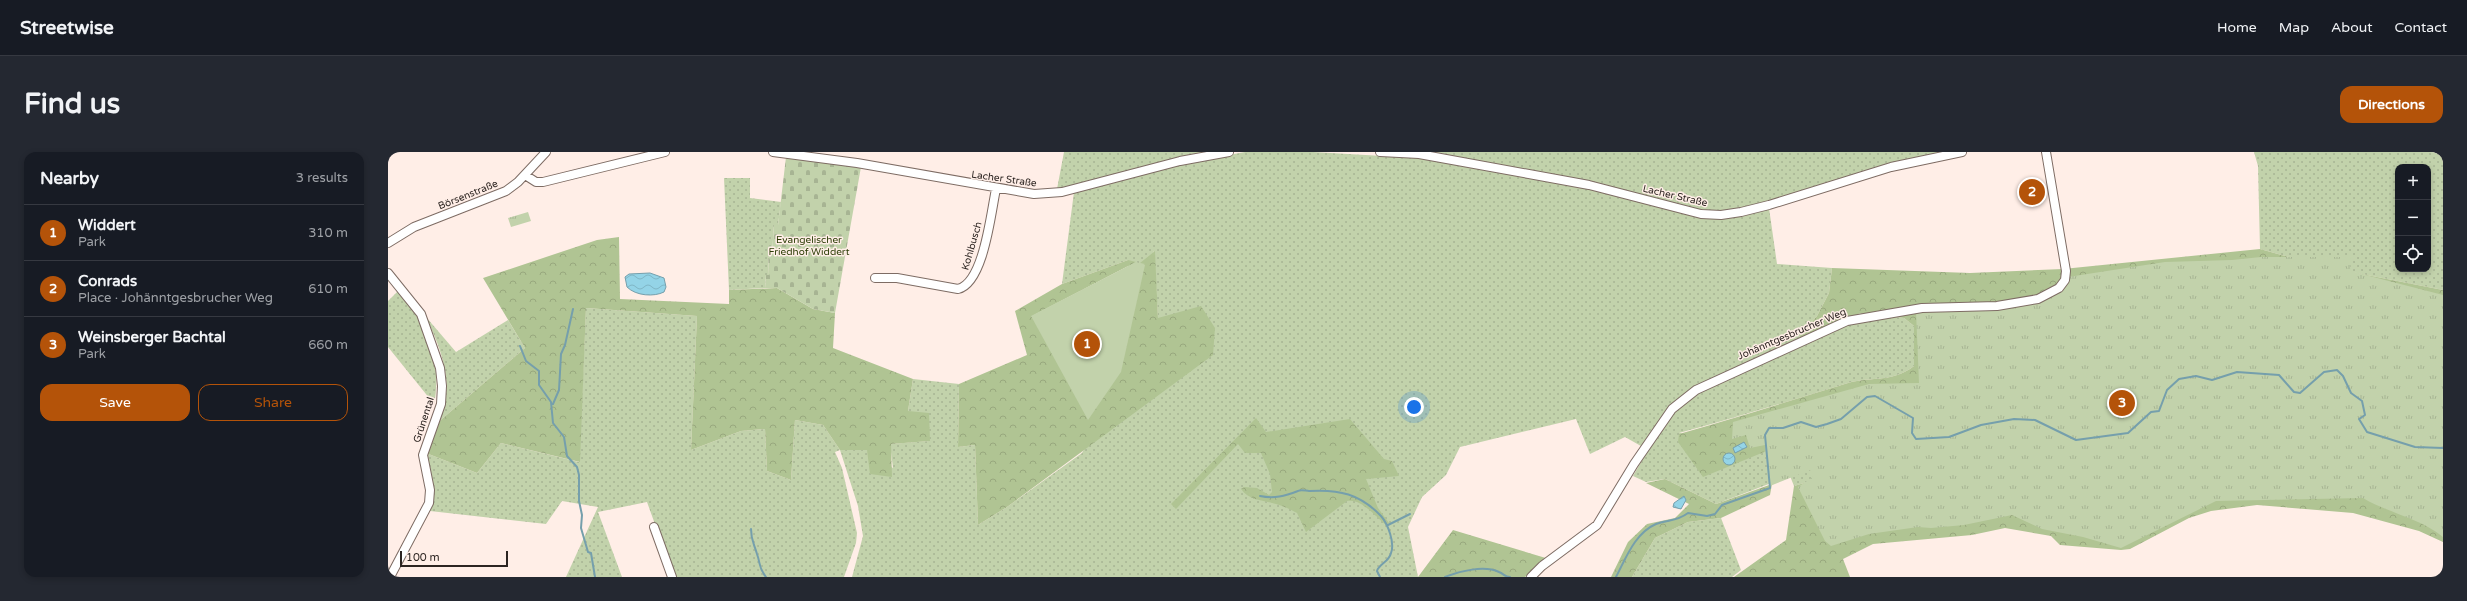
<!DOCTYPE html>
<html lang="en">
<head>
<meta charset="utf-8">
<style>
	body { margin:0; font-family:"Varela Round",sans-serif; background:#242831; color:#f1f3f6 }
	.controls { position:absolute; right:12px; top:12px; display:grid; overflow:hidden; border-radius:8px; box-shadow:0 2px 6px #0003 }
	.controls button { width:36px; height:36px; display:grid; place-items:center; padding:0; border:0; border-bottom:1px solid #363941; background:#171b24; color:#f1f3f6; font:20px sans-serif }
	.scale { position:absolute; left:12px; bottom:10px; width:108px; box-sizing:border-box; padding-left:4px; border:2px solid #2c2421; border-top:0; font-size:11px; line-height:14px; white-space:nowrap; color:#2c2421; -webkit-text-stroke:3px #ffeee7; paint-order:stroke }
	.you { position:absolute; left:1026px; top:255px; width:14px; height:14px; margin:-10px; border:3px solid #fff; border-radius:50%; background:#1a73e8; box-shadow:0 0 0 6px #1a73e833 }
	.badge { display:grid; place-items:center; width:26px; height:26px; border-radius:50%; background:#b45309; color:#fff; font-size:13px; font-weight:700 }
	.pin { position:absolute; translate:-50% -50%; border:2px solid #fff; box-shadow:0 1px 4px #0006 }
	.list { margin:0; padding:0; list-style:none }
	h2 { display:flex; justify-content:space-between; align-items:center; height:52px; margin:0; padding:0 16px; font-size:17px }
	h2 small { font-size:13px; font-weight:400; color:#9ea1a6 }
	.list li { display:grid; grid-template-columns:26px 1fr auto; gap:12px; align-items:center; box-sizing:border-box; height:56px; padding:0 16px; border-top:1px solid #363941 }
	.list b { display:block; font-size:15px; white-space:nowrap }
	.list p { margin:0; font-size:13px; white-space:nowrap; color:#9ea1a6 }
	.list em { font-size:13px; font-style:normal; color:#9ea1a6 }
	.actions { display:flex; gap:8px; padding:12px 16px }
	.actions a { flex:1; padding:9px 0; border:1px solid #b45309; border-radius:12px; text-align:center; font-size:14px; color:#b45309 }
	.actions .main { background:#b45309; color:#fff }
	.icon { flex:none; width:22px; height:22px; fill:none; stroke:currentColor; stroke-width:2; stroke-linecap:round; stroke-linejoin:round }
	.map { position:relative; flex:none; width:2055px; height:425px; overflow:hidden; border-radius:12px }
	header { display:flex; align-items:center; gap:24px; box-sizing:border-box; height:56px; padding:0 20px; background:#171b24; border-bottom:1px solid #363941 }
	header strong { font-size:19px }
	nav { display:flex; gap:22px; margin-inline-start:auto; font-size:14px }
	.intro { display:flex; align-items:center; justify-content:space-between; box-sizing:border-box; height:96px; padding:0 24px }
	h1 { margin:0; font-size:28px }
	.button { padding:10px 18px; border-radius:12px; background:#b45309; color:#fff; font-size:14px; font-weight:700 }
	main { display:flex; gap:24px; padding:0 24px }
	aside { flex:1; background:#171b24; border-radius:12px; box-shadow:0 2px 6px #0003 }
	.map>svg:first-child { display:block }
</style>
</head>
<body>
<header>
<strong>Streetwise</strong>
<nav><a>Home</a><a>Map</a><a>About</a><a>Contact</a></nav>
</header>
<div class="intro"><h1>Find us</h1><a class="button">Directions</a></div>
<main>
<aside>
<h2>Nearby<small>3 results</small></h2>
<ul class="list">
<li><span class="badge">1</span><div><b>Widdert</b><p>Park</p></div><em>310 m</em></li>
<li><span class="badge">2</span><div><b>Conrads</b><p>Place · Johänntgesbrucher Weg</p></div><em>610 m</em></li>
<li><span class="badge">3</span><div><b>Weinsberger Bachtal</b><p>Park</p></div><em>660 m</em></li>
</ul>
<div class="actions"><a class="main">Save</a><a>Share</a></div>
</aside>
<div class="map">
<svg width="2055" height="425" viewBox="0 0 2055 425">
	<defs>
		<pattern id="grass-dots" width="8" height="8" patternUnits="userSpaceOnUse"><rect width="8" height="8" fill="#c2d2ab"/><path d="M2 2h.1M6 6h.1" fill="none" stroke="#a7b493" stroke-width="1.8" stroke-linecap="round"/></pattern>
		<pattern id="forest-crowns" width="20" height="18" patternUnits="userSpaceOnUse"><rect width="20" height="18" fill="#b0c493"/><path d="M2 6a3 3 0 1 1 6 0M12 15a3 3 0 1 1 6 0" fill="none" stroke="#98a87e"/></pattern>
		<pattern id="cemetery-stones" width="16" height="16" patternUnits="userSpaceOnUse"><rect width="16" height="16" fill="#c2d2ab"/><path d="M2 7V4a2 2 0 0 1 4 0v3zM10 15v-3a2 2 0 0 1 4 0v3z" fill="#a7b493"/></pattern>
		<pattern id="park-tufts" width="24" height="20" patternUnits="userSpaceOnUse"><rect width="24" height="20" fill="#c2d2ab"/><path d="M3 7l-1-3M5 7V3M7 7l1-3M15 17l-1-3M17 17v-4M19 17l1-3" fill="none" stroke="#a7b493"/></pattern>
		<pattern id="water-waves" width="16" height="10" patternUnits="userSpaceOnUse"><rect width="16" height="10" fill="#94d4e7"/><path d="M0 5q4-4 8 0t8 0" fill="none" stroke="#80b6c6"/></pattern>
	</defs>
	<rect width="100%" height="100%" fill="#ffeee7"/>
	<path fill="url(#grass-dots)" fill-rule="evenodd" d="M676 0H821L669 37Z
		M857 0H925L1030 6 1200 36 1318 66 1345 65 1381 56 1389 112 1444 116 1441 141 1429 164 1411 185 1423 191 1472 161 1516 166 1526 174V214C1504 231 1485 224 1460 231 1404 248 1348 266 1291 281L1393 293 1488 310 1406 334 1402 324 1328 352 1277 327 1258 330 1245 324 1260 298 1237 285 1202 302 1188 267 1072 295 1058 323 1034 345 1020 375 1030 425H464L475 384 470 354 452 298 447 300 454 316 469 381 468 391 456 425H286L259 350 210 360 234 425H178L210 355 174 349 158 372 42 359 44 350 38 301 89 321 113 291 191 310 198 156 309 164 303 298 353 279 377 277 379 319 403 328 407 268 435 273 452 298H479L505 316 502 292 541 289 520 259 525 227 571 232 570 295 587 293 590 373 619 355 694 301 770 166 766 99 733 220 740 108 674 132 686 40 797 11Z
		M1038 0H1564L1356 56 1330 60 1307 58Z
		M1866 0H2055V138L1933 114 1872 97 1870 14ZM2010 15H2040V117H2010Z
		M336 26H362V46L393 50 390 73H386L384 102 380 103 381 123H377L378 136 341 138Z
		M10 139C16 147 26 156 31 165 46 190 52 225 46 252L0 195V149Z
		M38 165 68 200 120 168 137 196 48 272C52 261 57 251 58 240 61 216 48 186 38 165Z
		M1333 366 1353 418 1344 425H1244L1267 386 1300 370Z"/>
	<path fill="url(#forest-crowns)" d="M231 85 232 147 341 152V138L389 136 425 157 447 161 445 196 525 227 520 259 541 261 542 289 503 292 504 325 482 322 479 298H452L435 273 407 268 403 328 379 319 377 277 353 279 303 298 309 164 198 156 192 310 113 291 89 321 38 301 48 272 137 196 95 126 209 88Z
		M1872 97 1933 114 2055 138V390L2031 379 1965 361 1869 353 1823 359 1801 366 1742 397 1733 398 1672 393 1663 384 1617 376 1584 383 1485 392 1455 407 1462 425H1346L1398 388 1406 334 1488 310 1393 293 1315 325 1290 290 1291 282C1348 266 1404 248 1460 231 1485 224 1504 231 1526 214V174L1516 166 1472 161 1423 191 1411 185 1429 164 1441 141 1444 116 1582 121 1675 117Z
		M767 99 770 166 813 154 827 176 825 203 619 355 590 373 587 293 570 295 571 232 639 203 627 159 674 132 740 108 748 110 644 164 757 112 752 111Z
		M868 266 878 280 962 267 996 307 1004 309 1011 324 978 327 990 356 1001 371 998 373C987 364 973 346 959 349L918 380 909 361C903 358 896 354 888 352 876 348 861 349 853 337L856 335 869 336 881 343 884 340 882 322 873 301H857L850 292 788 357 783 352Z
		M1277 327 1328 352 1384 332 1382 343 1333 366 1300 370 1267 386 1244 425H1223L1240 390 1259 372 1287 366 1301 352 1258 331Z
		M1065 378 1161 407 1137 425H1030Z"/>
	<path fill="url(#cemetery-stones)" d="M398 5 473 15 447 161 425 157 389 136H378L377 123H381L380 103 384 102 386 73H390Z"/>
	<path fill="url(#park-tufts)" d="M140 60 143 69 123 75 120 66Z
		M1873 105H1963L1962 119 2055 143V385C2032 366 2000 361 1975 346L1828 349 1733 396 1695 385 1654 377 1624 363 1576 373 1543 376 1530 375 1481 382 1443 394 1437 389 1410 335 1425 325 1422 318 1382 334 1377 293 1362 296 1358 283 1344 287 1345 270 1481 232 1531 231 1528 159 1650 150 1680 125 1777 110 1844 108Z"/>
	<path fill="#c2d2ab" d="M748 110 757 113 733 220 700 268 643 164Z"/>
	<path fill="url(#water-waves)" stroke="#759fac" d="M262 121 276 126 278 135 276 140C266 145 248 144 239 135L237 125 241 122Z
		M1356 290 1359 295 1347 301 1345 296Z
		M1335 307a6 6 0 1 1 12 0a6 6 0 1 1-12 0Z
		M1296 344 1298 348 1293 357 1285 355 1286 351Z"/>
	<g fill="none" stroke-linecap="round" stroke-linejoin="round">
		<path stroke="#759fac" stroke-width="2" d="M132 194 138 209 151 219V233L163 250 165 271 176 285 179 304 189 315 191 323V349L194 363 193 376 200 400 203 401 207 425
			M165 252 171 238 173 202 177 193 185 157
			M872 344C886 347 897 344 910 339 913 337 918 339 921 339 951 337 972 342 993 364 1000 372 1007 391 1003 401 1001 410 991 412 989 419L992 425
			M1000 373 1022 362
			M363 377C363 389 366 391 369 402 373 413 370 415 378 425
			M1057 425C1072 419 1096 413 1111 420 1116 422 1117 425 1122 425
			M1228 425C1238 406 1247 381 1268 372 1281 367 1288 370 1300 361L1319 364 1327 362 1334 353 1382 336 1377 283 1381 276H1395L1413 270 1428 275 1439 272 1453 267 1479 245 1487 244 1525 266 1524 281 1528 287 1561 285 1593 273 1626 267 1647 268 1688 288 1740 281 1763 260 1771 259 1779 238 1791 227 1808 224 1824 228 1849 220 1891 223 1906 240 1912 241 1936 220 1949 218 1955 224 1963 241 1974 249 1977 263 1971 267 1979 280 2027 295 2055 296"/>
		<g stroke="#7e6c64" stroke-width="10">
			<path id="minor" d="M385 0 469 11 646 42 674 40 792 9 841 0
				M992 0 1031 2 1201 33 1313 62 1333 63 1353 60 1381 53 1503 15 1574 0
				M137 23 148 30H155L277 0
				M0 91 26 75 118 39 130 30 158 0
				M0 121 33 162 52 216 54 234 53 252 35 303 42 338 41 351 2 425
				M487 126H509L570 137C596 131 603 60 608 37
				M266 375 284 425
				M1143 425 1154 414 1209 373 1246 312 1284 257 1308 238 1459 169 1534 156 1609 154 1650 147 1671 136 1677 128 1678 119 1658 0"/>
		</g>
		<use href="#minor" stroke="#fff" stroke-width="8"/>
	</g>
	<g text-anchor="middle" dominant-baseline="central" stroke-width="3" stroke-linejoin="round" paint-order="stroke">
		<g font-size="10" fill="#2c2421" stroke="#ffeee7">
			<text transform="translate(616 27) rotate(8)">Lacher Straße</text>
			<text transform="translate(80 43) rotate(-22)">Börsenstraße</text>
			<text transform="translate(1287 44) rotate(13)">Lacher Straße</text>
			<text transform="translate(584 94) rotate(-74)">Kohlbusch</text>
			<text transform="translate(1404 182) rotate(-23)">Johänntgesbrucher Weg</text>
			<text transform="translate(36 268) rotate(-72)">Grünental</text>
		</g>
		<g font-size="10" fill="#2d3e07" stroke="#ffeee7">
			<text x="421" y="88">Evangelischer<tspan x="421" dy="12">Friedhof Widdert</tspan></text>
		</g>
	</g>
</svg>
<div class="controls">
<button>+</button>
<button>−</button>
<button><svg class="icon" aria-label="locate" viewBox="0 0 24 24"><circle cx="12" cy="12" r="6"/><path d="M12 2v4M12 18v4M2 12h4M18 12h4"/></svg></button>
</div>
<div class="scale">100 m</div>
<div class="you"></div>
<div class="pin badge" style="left:699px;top:192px">1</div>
<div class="pin badge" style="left:1644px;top:40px">2</div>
<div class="pin badge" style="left:1734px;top:251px">3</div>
</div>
</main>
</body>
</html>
